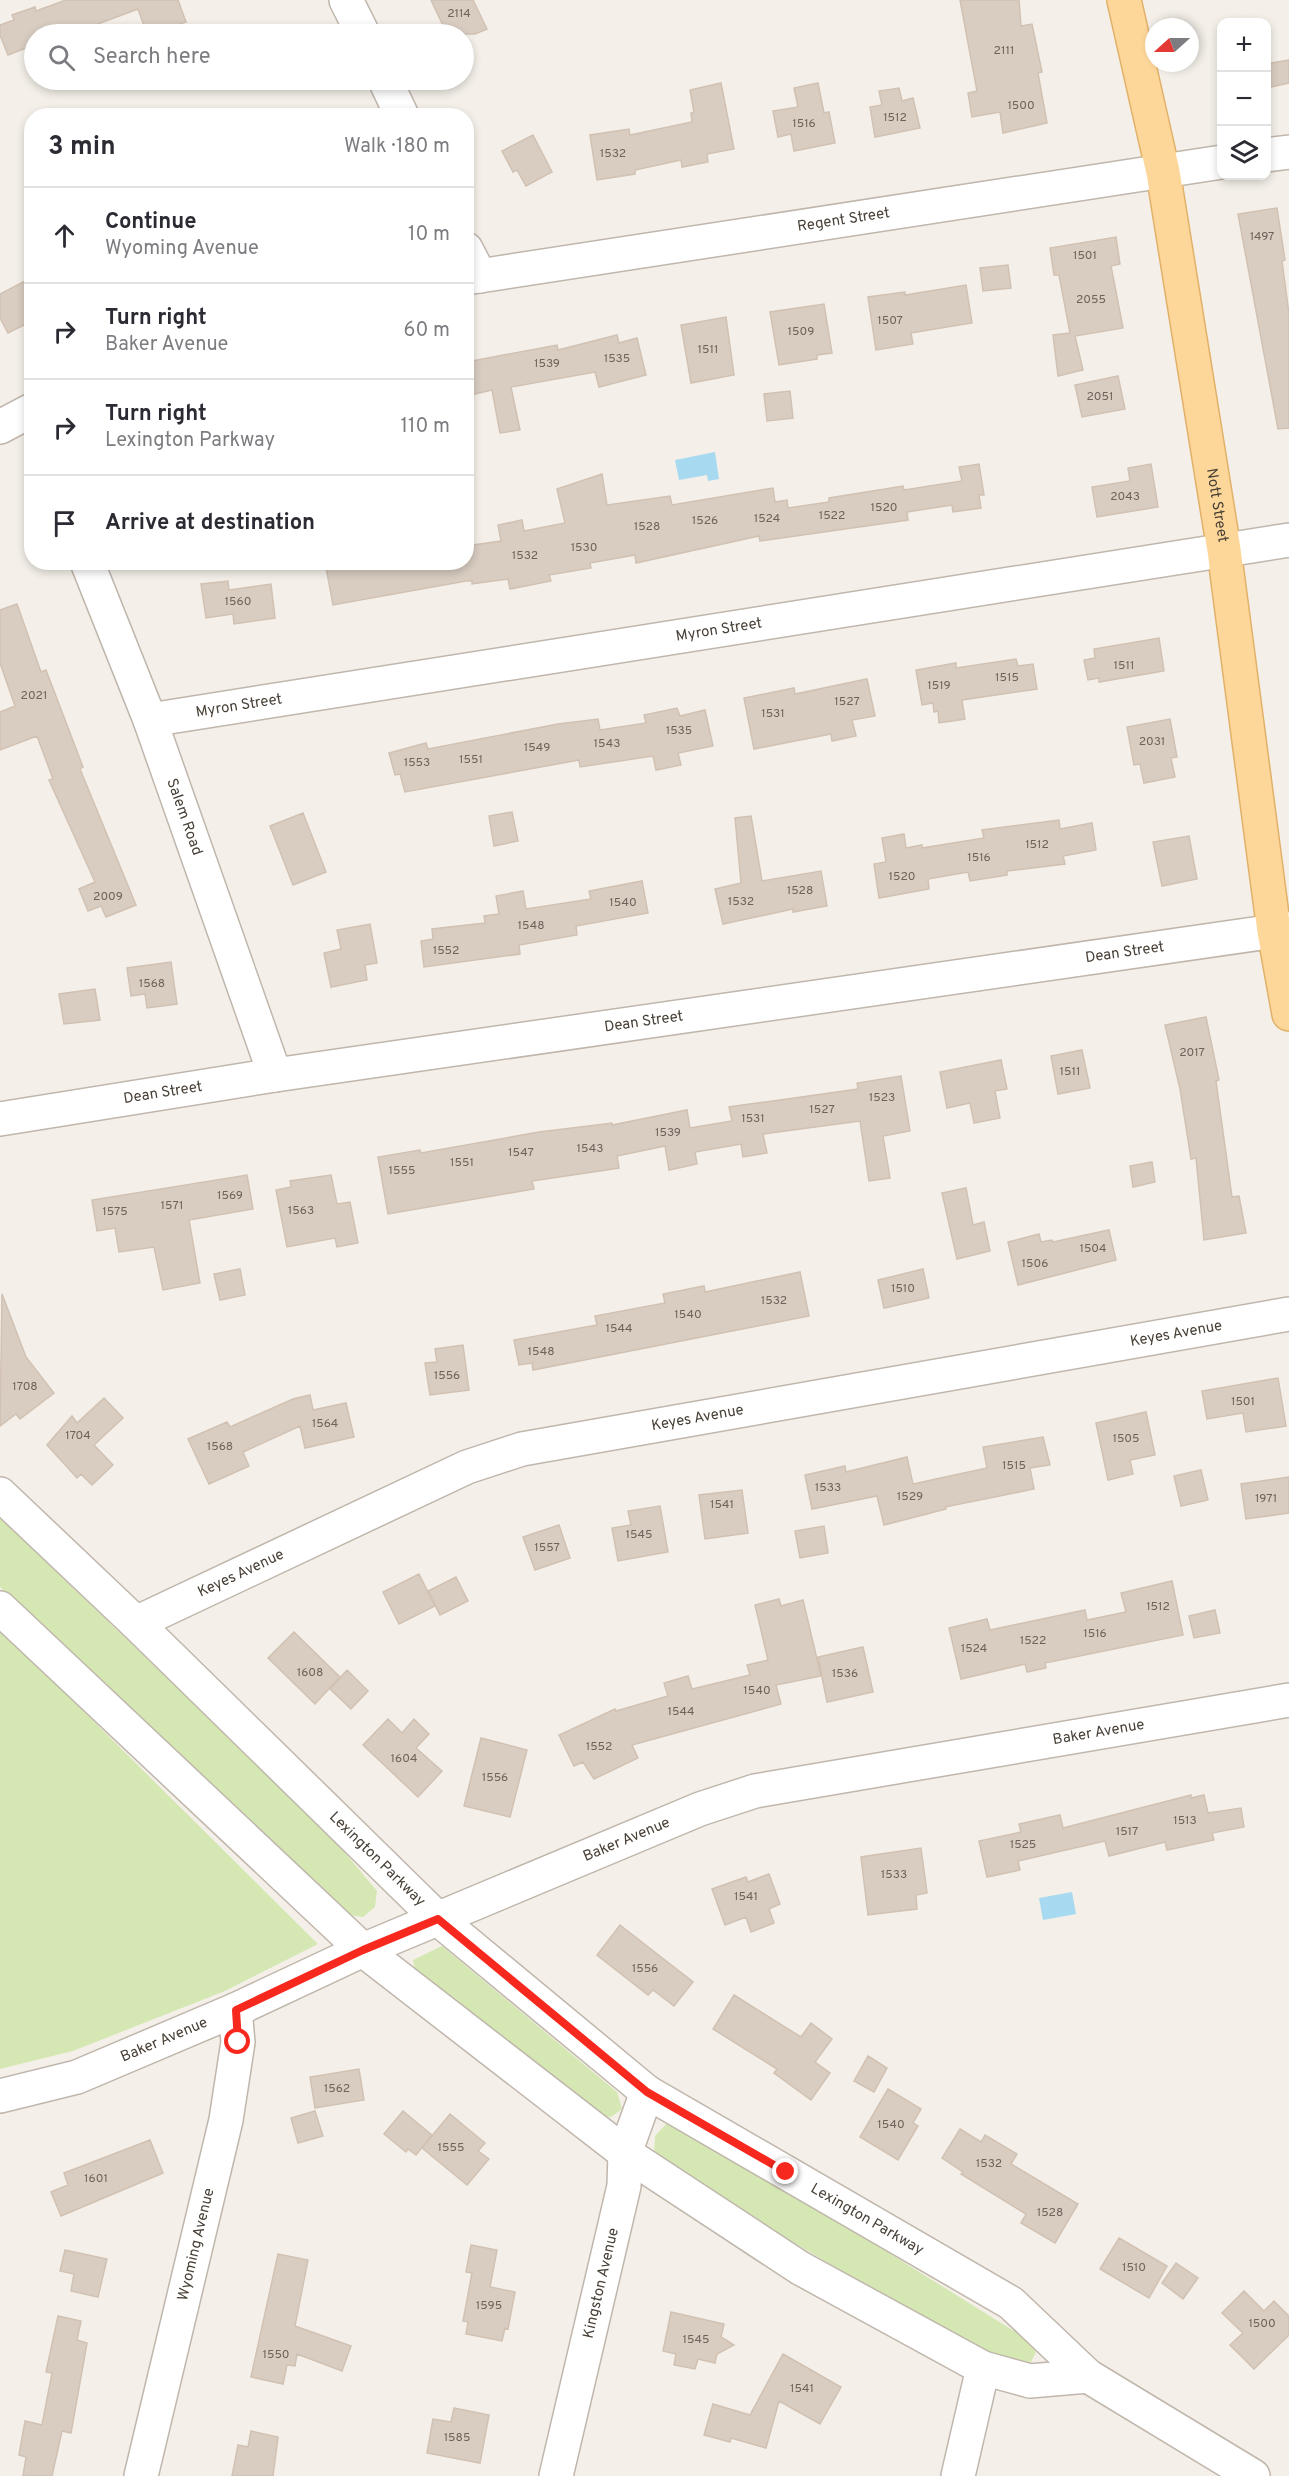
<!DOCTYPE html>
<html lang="en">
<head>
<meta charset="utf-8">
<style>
	body { margin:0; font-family:Overpass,sans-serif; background:#f2f2f3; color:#2b2b33 }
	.controls { position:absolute; right:18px; top:18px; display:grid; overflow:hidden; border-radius:12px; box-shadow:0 3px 9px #0003 }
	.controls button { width:54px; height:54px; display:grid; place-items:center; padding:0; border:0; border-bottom:2px solid #e1e1e2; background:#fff; color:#2b2b33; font:30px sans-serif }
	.compass { position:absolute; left:1145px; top:18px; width:54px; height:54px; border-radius:50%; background:#fff; box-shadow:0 3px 9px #0003; rotate:249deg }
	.stop { position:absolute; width:18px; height:18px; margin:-14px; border:4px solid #f7281e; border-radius:50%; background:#fff }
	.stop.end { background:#f7281e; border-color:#fff; box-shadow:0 2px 6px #0008 }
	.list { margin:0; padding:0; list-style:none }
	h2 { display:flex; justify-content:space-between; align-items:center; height:78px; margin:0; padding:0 24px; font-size:26px }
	h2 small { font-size:20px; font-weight:400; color:#7c7c81 }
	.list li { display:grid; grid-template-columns:39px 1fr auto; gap:18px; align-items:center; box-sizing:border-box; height:96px; padding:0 24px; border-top:2px solid #e1e1e2 }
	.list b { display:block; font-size:22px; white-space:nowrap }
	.list p { margin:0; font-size:20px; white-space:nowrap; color:#7c7c81 }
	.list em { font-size:20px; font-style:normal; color:#7c7c81 }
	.icon { flex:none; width:33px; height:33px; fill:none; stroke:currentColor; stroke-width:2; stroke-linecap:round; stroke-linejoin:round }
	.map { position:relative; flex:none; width:1289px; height:2476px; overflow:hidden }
	.search { position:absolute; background:#fff; box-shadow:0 3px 9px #0003; left:24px; top:24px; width:450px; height:66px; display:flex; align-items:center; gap:15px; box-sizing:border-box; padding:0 21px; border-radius:33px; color:#7c7c81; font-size:22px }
	.panel { position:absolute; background:#fff; box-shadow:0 3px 9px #0003; left:24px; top:108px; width:450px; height:462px; border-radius:24px }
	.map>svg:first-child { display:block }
</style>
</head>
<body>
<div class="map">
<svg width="1289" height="2476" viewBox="0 0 1289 2476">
	<rect width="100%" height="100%" fill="#f4f0e9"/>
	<path fill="#d5e8b3" d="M0 1518 326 1830 377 1891 375 1907 363 1917 343 1914 0 1587Z
		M0 1632 42 1670 318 1944 225 1991 73 2051 0 2069Z
		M442 1946 617 2092 622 2109 611 2117 595 2115 416 1974 413 1960Z
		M667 2123 682 2124 1022 2336 1036 2352 1029 2366 1009 2361 939 2328 675 2173 654 2154 655 2136Z"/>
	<path fill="#a7d9f0" d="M715 452 719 479 708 481 707 475 679 480 675 460Z
		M1072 1892 1076 1914 1043 1920 1039 1898Z"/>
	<path fill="#d9cdc2" stroke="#d1c1b2" stroke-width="1.5" d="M66 0H178L186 22 147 34 138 9 71 34H34V45L8 55 0 35V25L14 20 12 15 35 7 36 11Z
		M431 0H473L487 29 475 34H447Z
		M960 0H1019L1021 26 1032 24 1042 72 1038 73 1047 123 1003 133 1000 112 972 117 968 93 977 91Z
		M1289 60V83L1266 88V64Z
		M721 83 734 149 707 154 708 162 682 167 681 160 635 170V174L597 180 590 135 629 129 630 135 692 122 691 113 694 112 690 90Z
		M818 83 824 113 829 112 835 143 794 151 791 134 778 137 773 111 798 107 794 88Z
		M899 88 902 101 913 98 920 128 875 137 870 107 882 105 879 91Z
		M533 135 552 172 526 186 517 170 513 172 502 151Z
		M1277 208 1285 260 1282 261 1289 314V428L1278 429 1238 214Z
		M1116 237 1120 264 1111 266 1123 328 1075 336 1083 370 1058 376 1053 335 1070 333 1059 275H1054L1050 248Z
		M1008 265 1011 288 983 291 980 268Z
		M25 281 32 295V321L8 333 0 318V294Z
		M966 285 972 323 911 333 913 344 876 350 868 297 905 292V295Z
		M824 304 832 353 817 355V359L779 365 770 312Z
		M726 317 734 375 691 383 681 325Z
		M617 335 619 343 637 338 646 375 599 387 595 372 511 387 520 430 500 433 492 390 466 396V362L557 345 558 350Z
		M1118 376 1125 409 1082 417 1075 385Z
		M790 391 793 418 767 421 764 394Z
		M979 464 984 495H979L981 508 953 512 952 505 907 512 908 520 760 541 759 536 636 563 635 555 590 563 591 568 549 575 551 581 510 589 508 579 472 584V581H466L333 605 325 562H466V546L501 541 498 525 522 520 524 531 565 523 557 489 602 474 607 505 670 496 672 505 773 488 775 502 787 500 788 508 829 502V498L903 486 904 490 962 481 959 467Z
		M1151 464 1158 507 1097 517 1092 487 1130 481 1128 468Z
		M228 581 229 590 271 584 275 618 234 624 233 614 206 618 201 584Z
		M17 604 41 672 46 670 83 767 80 769 136 905 106 917 101 906 88 911 79 889 95 882 49 780 53 779 37 736 0 750V712L15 706 0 663V610Z
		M1159 638 1164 671 1099 682V678L1088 680 1084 660 1095 658 1094 649Z
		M1016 659 1018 666 1033 664 1037 689 962 700 965 719 939 723 938 711 934 712 933 703 922 705 916 670 956 663V668Z
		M867 679 875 716 852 720 856 736 832 741 831 734 754 749 744 698 794 688 795 694Z
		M677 708 680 716 705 710 713 746 678 753 681 765 656 770 653 756 580 767 579 760 405 792 400 774 395 775 389 753 426 743 428 749 558 724 598 719 600 730 646 723 644 715Z
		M1170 719 1177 757 1171 758 1175 777 1144 783 1140 764 1134 765 1127 727Z
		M512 812 518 841 494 846 489 816Z
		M303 813 326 872 293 885 270 826Z
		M751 816 762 881 821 871 827 906 793 912V909L723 924 715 889 741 883 735 818Z
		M1059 820 1060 829 1092 823 1096 850 1063 856 1065 864 1007 871V875L970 881 968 872 928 879 929 889 879 898 874 864 886 862 882 838 904 834 906 848 922 845V848L984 838 982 830Z
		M1189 836 1197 879 1162 886 1153 842Z
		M642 881 648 913 576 926 577 935 519 945 520 954 424 967 421 941 433 939 432 929 485 923 484 916 499 914 496 896 523 891 526 909 591 899 589 891Z
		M370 924 377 963 365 965 367 980 331 987 324 953 341 949 337 930Z
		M171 962 177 1004 147 1008 145 994 131 996 127 968Z
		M95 989 100 1020 64 1024 59 994Z
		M1206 1017 1219 1080 1216 1081 1232 1197 1239 1196 1246 1233 1204 1240 1196 1158 1191 1159 1180 1089 1165 1025Z
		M1082 1050 1090 1088 1058 1094 1051 1056Z
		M1001 1060 1007 1089 995 1091 1000 1118 974 1123 970 1103 947 1108 940 1072Z
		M901 1076 910 1131 883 1136 890 1178 869 1181 860 1121 763 1134 767 1153 743 1157 741 1144 695 1152 697 1164 669 1170 665 1146 617 1156 619 1168 532 1181 534 1189 388 1214 378 1157 420 1150 421 1153 539 1132 612 1123V1125L687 1110 690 1128 732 1121 729 1107 858 1089 857 1083Z
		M1152 1162 1155 1182 1133 1187 1130 1166Z
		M247 1175 253 1209 189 1220 200 1283 163 1290 154 1247 119 1252 115 1228 97 1231 92 1200Z
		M331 1175 337 1204 350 1202 358 1243 337 1247 335 1238 287 1247 276 1190 291 1187 290 1181Z
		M966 1188 973 1225 984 1222 990 1251 957 1259 942 1193Z
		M1109 1230 1116 1260 1018 1285 1008 1242 1039 1234 1041 1242 1052 1240 1053 1242Z
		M240 1269 245 1295 220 1300 214 1274Z
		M923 1269 929 1298 884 1308 878 1280Z
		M800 1272 809 1316 533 1370 532 1363 519 1365 514 1340 597 1325 595 1316 665 1303 663 1294 704 1286 705 1292Z
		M2 1294 26 1357 54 1393 20 1419 16 1414 0 1426Z
		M463 1345 469 1390 430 1395 425 1363 437 1362 435 1349Z
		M1278 1378 1286 1426 1246 1432 1243 1413 1207 1419 1202 1391Z
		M310 1395 313 1410 346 1403 354 1437 305 1448 300 1426 243 1452 249 1466 209 1484 188 1439 227 1422 230 1427 293 1399Z
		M104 1398 123 1418 94 1445 113 1465 92 1485 81 1474 77 1478 47 1445 72 1416 77 1423Z
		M1146 1412 1155 1455 1130 1460 1133 1474 1108 1480 1096 1423Z
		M1043 1437 1050 1465 1030 1468 1034 1489 945 1507 946 1509 884 1525 877 1496 812 1509 805 1475 845 1466 846 1472 907 1457 913 1484 987 1468 983 1447Z
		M1201 1470 1208 1500 1181 1506 1174 1476Z
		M1289 1477V1513L1246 1519 1241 1484Z
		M742 1490 748 1533 705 1539 699 1495Z
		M660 1506 668 1552 618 1561 612 1528 631 1525 628 1511Z
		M559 1525 570 1558 535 1570 523 1537Z
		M824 1526 828 1553 800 1558 795 1531Z
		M419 1574 435 1606 399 1624 383 1592Z
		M456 1577 468 1601 440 1615 428 1591Z
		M1172 1581 1183 1635 1045 1663 1046 1668 1027 1672 1025 1664 961 1679 949 1628 987 1619 990 1630 1085 1610 1087 1620 1126 1612 1121 1593Z
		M779 1599 781 1606 803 1600 821 1676 776 1685 781 1704 632 1745 638 1758 594 1779 583 1762 574 1766 559 1735 615 1709 616 1711 668 1696 664 1683 688 1676 692 1689 750 1675 747 1665 768 1660 755 1605Z
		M1215 1610 1220 1633 1194 1638 1189 1616Z
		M294 1632 340 1677 315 1704 268 1658Z
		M863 1647 873 1692 827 1702 818 1657Z
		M347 1670 368 1691 351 1709 330 1689Z
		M388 1719 402 1733 414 1719 429 1734 416 1748 442 1771 418 1797 363 1745Z
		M481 1738 527 1750 510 1817 464 1806Z
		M1191 1795V1798L1204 1795 1208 1813 1241 1808 1244 1827 1212 1833 1214 1840 1167 1850 1165 1842 1109 1856 1105 1841 1018 1861 1020 1870 987 1877 979 1841 1021 1832 1019 1824 1060 1815 1063 1828Z
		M921 1848 927 1893 916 1895 917 1909 868 1915 861 1857Z
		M769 1874 780 1904 769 1909 774 1923 751 1932 746 1917 725 1925 712 1889 746 1877 748 1882Z
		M620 1925 693 1982 674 2006 653 1990 648 1995 597 1955Z
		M734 1995 801 2037 811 2023 832 2039 815 2062 830 2073 811 2100 774 2073 777 2069 713 2029Z
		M868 2056 887 2068 874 2092 854 2081Z
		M359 2069 364 2100 315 2108 310 2077Z
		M888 2089 921 2109 913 2123 918 2126 898 2160 860 2137Z
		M315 2111 323 2136 298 2143 291 2118Z
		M403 2111 432 2135 416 2155 408 2149 406 2152 384 2134Z
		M450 2114 485 2143 478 2151 489 2159 467 2185 422 2148Z
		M960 2129 981 2142 985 2135 1017 2154 1011 2164 1078 2204 1055 2243 1021 2223 1026 2214 961 2174 963 2172 942 2158Z
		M150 2140 163 2173 61 2216 51 2192 68 2185 64 2173Z
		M1119 2238 1167 2266 1149 2298 1100 2269Z
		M471 2245 497 2250 490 2287 515 2292 508 2329 505 2328 502 2341 466 2334 468 2322 463 2321 472 2273 466 2272Z
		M65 2250 107 2259 98 2297 71 2291 74 2274 60 2271Z
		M278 2254 308 2260 295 2326 351 2346 342 2371 297 2354 295 2366 287 2365 283 2384 251 2377Z
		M1176 2263 1198 2278 1183 2299 1162 2283Z
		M1244 2291 1264 2311 1274 2301 1289 2316V2335L1254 2369 1230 2345 1243 2333 1222 2313Z
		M671 2312 724 2324 721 2337 734 2345 717 2354 715 2363 698 2359 695 2369 674 2365 676 2354 663 2351Z
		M58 2316 81 2321 77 2340 87 2343 71 2433 62 2431 52 2476H23L26 2457 19 2455 25 2421 42 2425 52 2373 46 2372Z
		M783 2354 841 2387 820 2424 779 2401 766 2448 731 2438 730 2442 704 2435 713 2404 750 2415Z
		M454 2408 489 2415 480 2463 427 2453 433 2419 451 2422Z
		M251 2431 278 2437 273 2476H232L238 2445 248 2447Z"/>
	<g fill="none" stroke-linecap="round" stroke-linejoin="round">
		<g stroke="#c0b6ac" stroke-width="36">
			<g id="minor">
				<path d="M346 0 363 34"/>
				<path d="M385 80 402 116"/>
				<path d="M1266 155 1289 152"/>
				<path d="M466 249 480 276"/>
				<path id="s1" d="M466 278 1222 162"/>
				<path d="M0 427 32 410"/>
				<path id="s2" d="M87 562 150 720 275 1075"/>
				<path id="s3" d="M150 720 1289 540"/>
				<path id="s4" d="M0 1119 275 1075 1289 929"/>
				<path id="s5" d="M0 1494 136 1623 438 1919 647 2092 1011 2303 1088 2376 1253 2476"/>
				<path d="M0 1608 363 1950 625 2153 800 2268 983 2368 1030 2381 1088 2376"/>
				<path id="s6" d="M136 1623 467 1467 522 1449 1289 1314"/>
				<path id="s7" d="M0 2096 77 2077 235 2010 363 1950 700 1809 755 1791 1289 1700"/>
				<path id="s8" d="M141 2476 226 2120 238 2042 235 2010"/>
				<path id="s9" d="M556 2476 624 2186 625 2153 647 2092"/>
				<path d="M958 2476 983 2368"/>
			</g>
		</g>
		<g stroke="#e2b169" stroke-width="36">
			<g id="major">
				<path id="s10" d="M1124 0 1163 172 1224 550 1274 931 1289 1014"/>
			</g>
		</g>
		<use href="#minor" stroke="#fff" stroke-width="33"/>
		<use href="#major" stroke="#fdd69a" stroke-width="33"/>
	</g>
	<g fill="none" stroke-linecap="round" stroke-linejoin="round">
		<path stroke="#f7281e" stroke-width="8" d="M238 2042 236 2010 363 1950 438 1919 647 2092 786 2172"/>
	</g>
	<g text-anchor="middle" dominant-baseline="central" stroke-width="4.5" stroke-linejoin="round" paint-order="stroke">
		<g font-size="12" fill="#6c635a">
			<text x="459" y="14">2114</text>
			<text x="1004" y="51">2111</text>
			<text x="1021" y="106">1500</text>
			<text x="895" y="118">1512</text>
			<text x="804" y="124">1516</text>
			<text x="613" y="154">1532</text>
			<text x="1262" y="237">1497</text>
			<text x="1085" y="256">1501</text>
			<text x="1091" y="300">2055</text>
			<text x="890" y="321">1507</text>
			<text x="801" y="332">1509</text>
			<text x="708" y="350">1511</text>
			<text x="617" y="359">1535</text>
			<text x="547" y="364">1539</text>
			<text x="1100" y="397">2051</text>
			<text x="1125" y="497">2043</text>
			<text x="884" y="508">1520</text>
			<text x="832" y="516">1522</text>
			<text x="767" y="519">1524</text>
			<text x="705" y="521">1526</text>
			<text x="647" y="527">1528</text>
			<text x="584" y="548">1530</text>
			<text x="525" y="556">1532</text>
			<text x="238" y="602">1560</text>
			<text x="1124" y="666">1511</text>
			<text x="1007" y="678">1515</text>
			<text x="939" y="686">1519</text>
			<text x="34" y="696">2021</text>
			<text x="847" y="702">1527</text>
			<text x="773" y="714">1531</text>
			<text x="679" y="731">1535</text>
			<text x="1152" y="742">2031</text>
			<text x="607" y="744">1543</text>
			<text x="537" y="748">1549</text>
			<text x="471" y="760">1551</text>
			<text x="417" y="763">1553</text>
			<text x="1037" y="845">1512</text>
			<text x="979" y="858">1516</text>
			<text x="902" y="877">1520</text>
			<text x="800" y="891">1528</text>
			<text x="108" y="897">2009</text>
			<text x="741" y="902">1532</text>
			<text x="623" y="903">1540</text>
			<text x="531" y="926">1548</text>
			<text x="446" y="951">1552</text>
			<text x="152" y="984">1568</text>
			<text x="1192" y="1053">2017</text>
			<text x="1070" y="1072">1511</text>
			<text x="882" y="1098">1523</text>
			<text x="822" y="1110">1527</text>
			<text x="753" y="1119">1531</text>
			<text x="668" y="1133">1539</text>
			<text x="590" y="1149">1543</text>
			<text x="521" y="1153">1547</text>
			<text x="462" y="1163">1551</text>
			<text x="402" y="1171">1555</text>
			<text x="230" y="1196">1569</text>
			<text x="172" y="1206">1571</text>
			<text x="301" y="1211">1563</text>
			<text x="115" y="1212">1575</text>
			<text x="1093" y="1249">1504</text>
			<text x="1035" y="1264">1506</text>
			<text x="903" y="1289">1510</text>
			<text x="774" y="1301">1532</text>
			<text x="688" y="1315">1540</text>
			<text x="619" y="1329">1544</text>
			<text x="541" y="1352">1548</text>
			<text x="447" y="1376">1556</text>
			<text x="25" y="1387">1708</text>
			<text x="1243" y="1402">1501</text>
			<text x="325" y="1424">1564</text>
			<text x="78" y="1436">1704</text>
			<text x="1126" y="1439">1505</text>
			<text x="220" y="1447">1568</text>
			<text x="1014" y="1466">1515</text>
			<text x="828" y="1488">1533</text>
			<text x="910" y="1497">1529</text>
			<text x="1266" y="1499">1971</text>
			<text x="722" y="1505">1541</text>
			<text x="639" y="1535">1545</text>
			<text x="547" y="1548">1557</text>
			<text x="1158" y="1607">1512</text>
			<text x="1095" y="1634">1516</text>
			<text x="1033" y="1641">1522</text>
			<text x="974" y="1649">1524</text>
			<text x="310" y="1673">1608</text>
			<text x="845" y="1674">1536</text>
			<text x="757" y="1691">1540</text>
			<text x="681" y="1712">1544</text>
			<text x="599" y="1747">1552</text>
			<text x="404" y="1759">1604</text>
			<text x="495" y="1778">1556</text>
			<text x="1185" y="1821">1513</text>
			<text x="1127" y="1832">1517</text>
			<text x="1023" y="1845">1525</text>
			<text x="894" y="1875">1533</text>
			<text x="746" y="1897">1541</text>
			<text x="645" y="1969">1556</text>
			<text x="337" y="2089">1562</text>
			<text x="891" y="2125">1540</text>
			<text x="451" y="2148">1555</text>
			<text x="989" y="2164">1532</text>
			<text x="96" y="2179">1601</text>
			<text x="1050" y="2213">1528</text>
			<text x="1134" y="2268">1510</text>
			<text x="489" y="2306">1595</text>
			<text x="1262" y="2324">1500</text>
			<text x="696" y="2340">1545</text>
			<text x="276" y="2355">1550</text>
			<text x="802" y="2389">1541</text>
			<text x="457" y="2438">1585</text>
		</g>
		<g font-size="15" fill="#484037" stroke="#fff">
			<text stroke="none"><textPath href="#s1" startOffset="382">Regent Street</textPath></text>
			<text stroke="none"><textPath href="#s10" startOffset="514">Nott Street</textPath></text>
			<text stroke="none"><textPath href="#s3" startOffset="576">Myron Street</textPath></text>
			<text stroke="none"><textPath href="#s3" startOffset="90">Myron Street</textPath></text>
			<text stroke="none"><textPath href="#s2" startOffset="273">Salem Road</textPath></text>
			<text stroke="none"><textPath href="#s4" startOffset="1137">Dean Street</textPath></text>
			<text stroke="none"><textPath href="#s4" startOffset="651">Dean Street</textPath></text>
			<text stroke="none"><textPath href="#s4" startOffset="165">Dean Street</textPath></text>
			<text stroke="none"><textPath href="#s6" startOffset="1088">Keyes Avenue</textPath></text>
			<text stroke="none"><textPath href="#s6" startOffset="602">Keyes Avenue</textPath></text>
			<text stroke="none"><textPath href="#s6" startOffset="116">Keyes Avenue</textPath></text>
			<text stroke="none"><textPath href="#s7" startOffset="1164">Baker Avenue</textPath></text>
			<text stroke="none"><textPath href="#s7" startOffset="678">Baker Avenue</textPath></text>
			<text stroke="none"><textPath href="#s5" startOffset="525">Lexington Parkway</textPath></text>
			<text stroke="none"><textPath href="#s7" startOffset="174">Baker Avenue</textPath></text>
			<text stroke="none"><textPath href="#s5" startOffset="1136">Lexington Parkway</textPath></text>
			<text stroke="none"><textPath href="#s8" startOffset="238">Wyoming Avenue</textPath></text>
			<text stroke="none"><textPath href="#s9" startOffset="198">Kingston Avenue</textPath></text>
		</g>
	</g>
</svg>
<div class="controls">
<button>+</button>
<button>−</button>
<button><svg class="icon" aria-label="layers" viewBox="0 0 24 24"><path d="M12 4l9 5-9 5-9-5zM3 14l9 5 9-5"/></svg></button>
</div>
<svg class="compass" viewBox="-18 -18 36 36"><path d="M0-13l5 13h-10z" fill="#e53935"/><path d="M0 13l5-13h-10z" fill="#7c7c81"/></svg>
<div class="stop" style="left:238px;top:2042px"></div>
<div class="stop end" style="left:786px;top:2172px"></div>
<div class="search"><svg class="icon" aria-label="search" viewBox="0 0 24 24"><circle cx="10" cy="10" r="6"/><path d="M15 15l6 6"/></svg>Search here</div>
<section class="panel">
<h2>3 min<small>Walk · 180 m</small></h2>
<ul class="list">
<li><svg class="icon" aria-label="ahead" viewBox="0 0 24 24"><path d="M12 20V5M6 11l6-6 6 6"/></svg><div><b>Continue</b><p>Wyoming Avenue</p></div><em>10 m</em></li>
<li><svg class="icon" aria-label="right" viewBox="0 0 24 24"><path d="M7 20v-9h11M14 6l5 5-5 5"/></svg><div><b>Turn right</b><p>Baker Avenue</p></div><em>60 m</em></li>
<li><svg class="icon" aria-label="right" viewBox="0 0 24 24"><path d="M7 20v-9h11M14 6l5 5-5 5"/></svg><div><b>Turn right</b><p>Lexington Parkway</p></div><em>110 m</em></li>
<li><svg class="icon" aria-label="arrive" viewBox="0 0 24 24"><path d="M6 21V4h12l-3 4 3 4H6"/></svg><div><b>Arrive at destination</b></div></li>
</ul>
</section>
</div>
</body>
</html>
